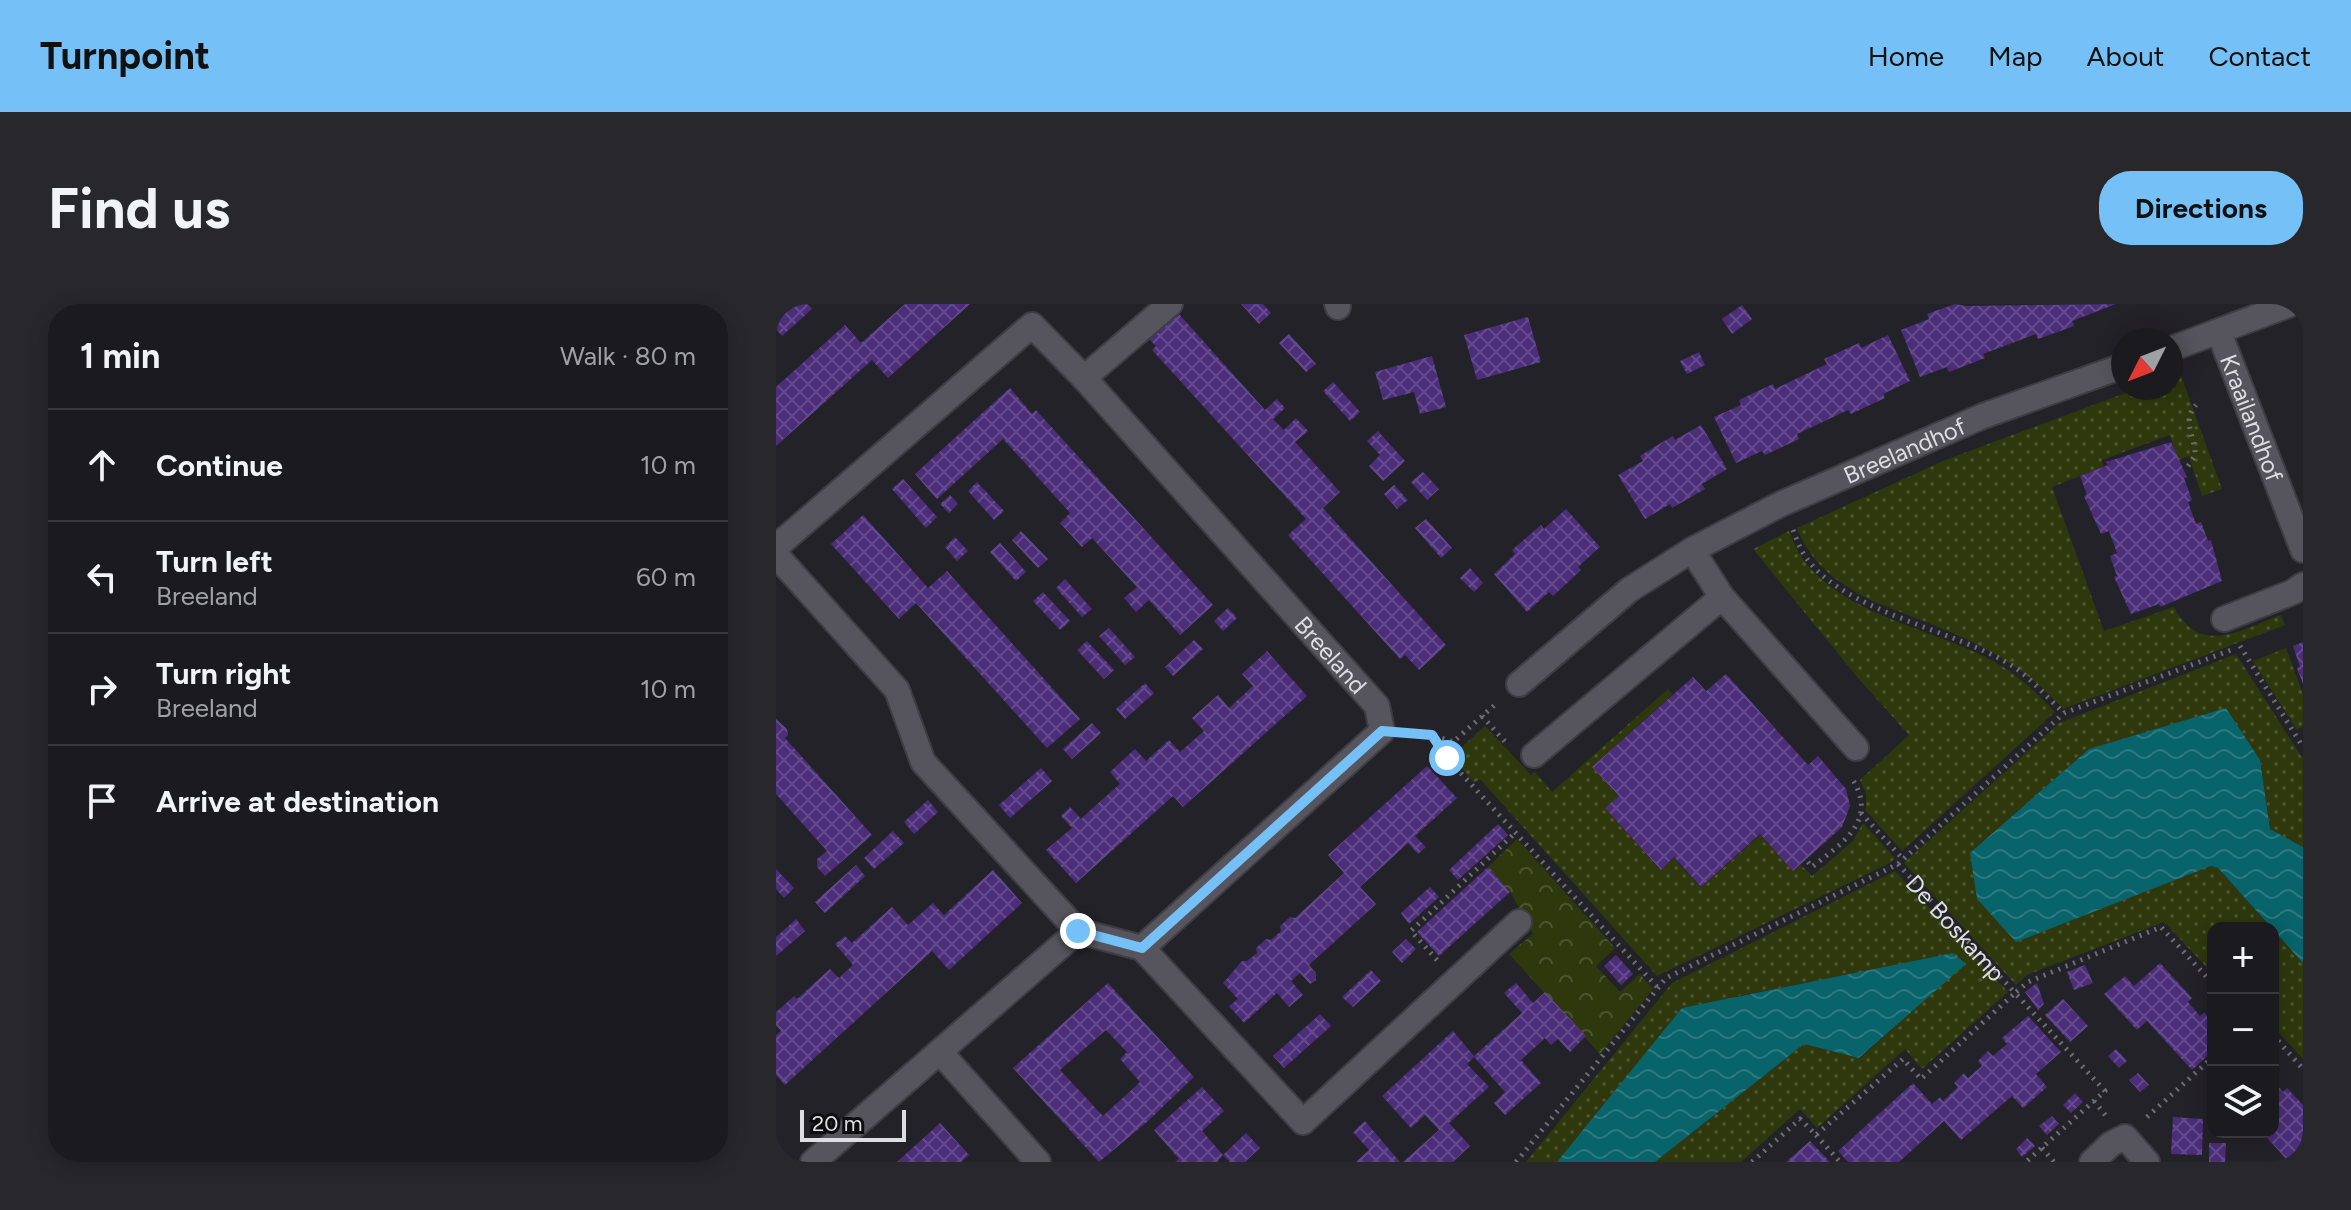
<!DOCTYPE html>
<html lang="en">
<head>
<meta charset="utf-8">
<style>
	body { margin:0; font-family:Figtree,sans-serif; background:#28272c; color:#f1f3f6 }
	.controls { position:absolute; right:24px; bottom:24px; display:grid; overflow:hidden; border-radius:16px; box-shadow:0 4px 20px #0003 }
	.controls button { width:72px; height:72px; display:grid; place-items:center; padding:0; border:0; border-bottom:2px solid #39383d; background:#1b1a1f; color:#f1f3f6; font:40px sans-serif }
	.compass { position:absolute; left:1335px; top:24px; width:72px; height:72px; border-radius:50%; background:#1b1a1f; box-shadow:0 4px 20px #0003; rotate:228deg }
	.scale { position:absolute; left:24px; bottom:20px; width:106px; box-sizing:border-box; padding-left:8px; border:4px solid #dedde2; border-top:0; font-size:22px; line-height:28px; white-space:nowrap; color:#dedde2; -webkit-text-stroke:6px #0d0c0f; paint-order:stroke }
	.stop { position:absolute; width:24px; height:24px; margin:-18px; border:6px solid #75c0f6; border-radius:50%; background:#fff }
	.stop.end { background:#75c0f6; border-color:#fff; box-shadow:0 2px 8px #0008 }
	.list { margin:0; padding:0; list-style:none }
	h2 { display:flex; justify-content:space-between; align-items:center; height:104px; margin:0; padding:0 32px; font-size:34px }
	h2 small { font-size:26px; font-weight:400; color:#a0a1a4 }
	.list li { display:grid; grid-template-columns:52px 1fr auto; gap:24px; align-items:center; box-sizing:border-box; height:112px; padding:0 32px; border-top:2px solid #39383d }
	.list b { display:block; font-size:30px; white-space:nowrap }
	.list p { margin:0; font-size:26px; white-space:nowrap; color:#a0a1a4 }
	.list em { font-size:26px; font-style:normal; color:#a0a1a4 }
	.icon { flex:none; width:44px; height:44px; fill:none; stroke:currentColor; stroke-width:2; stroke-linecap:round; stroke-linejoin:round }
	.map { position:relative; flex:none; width:1527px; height:858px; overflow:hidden; border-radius:32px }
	header { display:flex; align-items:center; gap:48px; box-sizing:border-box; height:112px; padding:0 40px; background:#75c0f6; color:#111 }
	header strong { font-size:38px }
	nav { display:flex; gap:44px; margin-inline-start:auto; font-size:28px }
	.intro { display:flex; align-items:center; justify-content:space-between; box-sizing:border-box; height:192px; padding:0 48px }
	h1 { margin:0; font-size:56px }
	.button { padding:20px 36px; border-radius:32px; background:#75c0f6; color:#111; font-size:28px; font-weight:700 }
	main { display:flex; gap:48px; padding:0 48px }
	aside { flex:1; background:#1b1a1f; border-radius:32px; box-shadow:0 4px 20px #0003 }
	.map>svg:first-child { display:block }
</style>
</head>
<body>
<header>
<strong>Turnpoint</strong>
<nav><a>Home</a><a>Map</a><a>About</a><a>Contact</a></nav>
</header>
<div class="intro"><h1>Find us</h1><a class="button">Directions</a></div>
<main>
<aside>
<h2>1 min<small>Walk · 80 m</small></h2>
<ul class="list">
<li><svg class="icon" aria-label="ahead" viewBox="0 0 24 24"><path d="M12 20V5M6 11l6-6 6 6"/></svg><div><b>Continue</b></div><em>10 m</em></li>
<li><svg class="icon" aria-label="left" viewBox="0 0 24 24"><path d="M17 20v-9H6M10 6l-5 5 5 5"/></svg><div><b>Turn left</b><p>Breeland</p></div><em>60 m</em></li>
<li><svg class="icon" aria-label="right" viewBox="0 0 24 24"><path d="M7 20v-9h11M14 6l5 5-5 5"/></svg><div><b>Turn right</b><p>Breeland</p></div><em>10 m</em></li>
<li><svg class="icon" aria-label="arrive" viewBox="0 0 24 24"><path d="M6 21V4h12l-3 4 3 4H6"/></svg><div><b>Arrive at destination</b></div></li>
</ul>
</aside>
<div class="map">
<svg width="1527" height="858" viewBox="0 0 1527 858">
	<defs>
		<pattern id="grass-dots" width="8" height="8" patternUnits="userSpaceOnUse" patternTransform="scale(2)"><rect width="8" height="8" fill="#2f370d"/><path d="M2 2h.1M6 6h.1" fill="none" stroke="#4d5430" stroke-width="1.8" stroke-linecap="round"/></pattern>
		<pattern id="forest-crowns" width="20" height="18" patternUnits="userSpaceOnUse" patternTransform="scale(2)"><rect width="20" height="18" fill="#2f370d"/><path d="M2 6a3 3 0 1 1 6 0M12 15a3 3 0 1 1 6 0" fill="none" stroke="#4d5430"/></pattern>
		<pattern id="water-waves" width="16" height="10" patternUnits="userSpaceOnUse" patternTransform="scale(2)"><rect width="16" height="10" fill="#08636a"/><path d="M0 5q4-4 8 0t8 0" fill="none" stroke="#2c797f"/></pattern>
		<pattern id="building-cross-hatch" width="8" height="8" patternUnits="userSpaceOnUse" patternTransform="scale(2)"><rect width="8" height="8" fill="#4b2d7a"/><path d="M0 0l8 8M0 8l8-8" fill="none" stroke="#644b8d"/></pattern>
	</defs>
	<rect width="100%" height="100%" fill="#242229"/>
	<path fill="url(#grass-dots)" d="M1404 69 1446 185 1426 192 1413 152 1402 156 1394 131 1326 156 1327 163 1276 183 1328 327 1398 303C1424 353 1465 326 1505 311L1509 321 1287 405C1232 343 1167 326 1092 295 1058 276 1036 261 1021 224L1169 156 1363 84H1395V72Z
		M1013 227C1019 241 1024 254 1035 265 1082 315 1158 325 1217 357 1241 370 1260 388 1279 408L1126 547 1090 507V490L1084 476 1133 431 1082 374 977 245Z
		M1510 344 1527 390V423L1521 426 1477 357Z
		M1460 350 1527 455V543L1494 525 1484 456 1313 445 1195 549 1201 595 1435 562 1442 564 1495 624H1437V670L1388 618 1251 671 1240 681 1128 559 1283 419Z
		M892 385 897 390 816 463 842 492 830 505 884 566 898 554 925 584 984 531 1018 567 1025 561 1036 572 1077 537 1087 519 1119 554 1114 559 881 672 704 475 698 479 676 452 709 422 755 471 759 468 776 488Z
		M1119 567 1232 688 1146 765 1129 745 1041 824 1024 805 965 858H879L1028 740 1084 754 1189 660 1068 672 961 692 821 810 781 858H750L896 679Z
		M1497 626 1527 659V755L1497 722Z"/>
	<path fill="url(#forest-crowns)" d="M741 535 839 644 820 662 844 688 864 670 877 685 824 750 733 650 757 630 735 589 712 563Z"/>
	<path fill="url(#water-waves)" d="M1450 404 1484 456 1494 525 1527 543V659L1442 564 1435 562 1240 638 1201 595 1194 549 1313 445Z
		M1177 649 1190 660 1083 754 1028 740 879 858H781L906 704Z"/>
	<path fill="url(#building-cross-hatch)" fill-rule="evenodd" d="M19 0H31L36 5 6 32 0 25V18Z
		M129 0H194L112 74 96 56 0 142V83L69 21 85 39Z
		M465 0H487L495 9 483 20Z
		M1179 0 1189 2 1340 0 1296 17 1298 22 1262 35 1260 30 1207 50 1209 54 1173 68 1171 63 1144 73 1125 26 1153 15 1151 10Z
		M966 1 976 15 956 30 946 15Z
		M402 9 489 106 501 95 509 104 497 115 508 126 520 114 532 127 519 138 564 188 547 204 670 341 643 366 629 351 624 355 512 231 530 215 376 46 380 42 373 35Z
		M752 13 765 58 701 76 688 31Z
		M513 30 540 60 530 68 503 39Z
		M1112 31 1134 77 1107 90 1109 94 1075 110 1072 106 1021 130 1023 135 989 151 986 147 960 159 938 113 965 101 963 96 997 80 999 85 1051 60 1048 55 1083 39 1085 44Z
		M923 48 929 61 911 70 904 57Z
		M656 52 670 103 644 110 638 88 607 96 599 68Z
		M557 78 584 108 574 117 547 87Z
		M234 84 256 110 260 106 437 301 404 331 373 296 360 308 348 294 361 283 316 234 306 243 284 219 294 209 227 135 161 195 139 170Z
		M925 121 951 165 926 180 929 185 896 204 894 200 869 215 842 171 867 157 864 152 880 142 897 132 899 136Z
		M602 127 629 157 607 177 593 162 604 151 591 137Z
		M1395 138 1411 173 1408 174 1416 196 1412 198 1420 220 1425 218 1432 237 1435 236 1446 277 1384 303 1383 300 1355 310 1338 273 1341 272 1334 252 1341 249 1333 227 1325 230 1308 192 1311 191 1304 172 1332 161 1330 158Z
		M647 168 663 185 651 196 635 178Z
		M127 175 161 213 150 224 116 185Z
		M201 178 228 207 218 216 192 187Z
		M618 181 632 196 621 205 608 190Z
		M174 191 182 200 173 209 164 200Z
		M790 205 824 243 802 263 805 266 777 292 773 288 751 308 718 270 739 250 736 246 765 221 768 225Z
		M87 211 152 284 171 267 304 415 271 444 140 299 123 315 55 240Z
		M650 215 676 244 665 254 639 224Z
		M245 227 272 255 262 264 236 236Z
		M179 233 192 247 181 257 169 243Z
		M224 239 250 268 240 277 214 248Z
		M694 264 707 279 698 288 684 274Z
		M289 275 316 305 306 313 280 284Z
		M267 288 294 317 284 326 257 297Z
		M452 304 461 314 447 327 438 317Z
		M333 324 359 353 349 361 323 332Z
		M418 336 427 345 397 372 389 363Z
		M311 337 338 366 328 375 301 346Z
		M1527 338V380L1521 364 1524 363 1517 342Z
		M491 347 531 392 407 503 397 492 300 579 270 546 296 524 285 512 294 503 305 515 320 501 344 480 334 468 359 445 370 457 393 436 404 448 428 427 416 414 442 391 453 404 477 382 466 370Z
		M950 370 1032 461 1042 452 1070 485 1074 502 1066 523 1017 567 984 530 925 583 898 553 885 566 829 504 843 492 816 463 917 373 930 387Z
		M369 379 378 389 349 415 340 405Z
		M0 415 11 425 12 431 9 434 96 531 49 572 41 563V555L51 547 0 490Z
		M316 419 325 429 296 455 287 445Z
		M651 462 681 494 639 532 650 543 642 550 632 539 584 583 600 600 533 661 540 669V676L534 680 524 669 515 677 527 691 513 703 501 689 468 719 453 702 462 695 447 679 466 657H471L481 649 480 644 490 635 495 636 505 627 504 622 514 613 519 614 568 569 552 551Z
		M265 464 276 477 234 514 223 501Z
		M152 496 162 508 138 530 128 518Z
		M722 520 732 531 682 576 673 566Z
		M117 527 128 539 98 565 88 554Z
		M80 561 89 572 49 609 39 598Z
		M712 563 734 588 663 652 641 628Z
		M0 565 18 584 8 594 0 585Z
		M217 566 246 599 173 666 156 647 9 781 0 771V731L5 727 0 721V708L18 692 21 695 54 665 63 674 77 661 59 640 69 632 76 639 116 603 132 621 157 599 168 611Z
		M654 583 663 593 633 620 625 609Z
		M20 615 29 627 0 652V633Z
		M630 635 640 645 626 659 616 648Z
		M840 651 857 670 845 681 828 662Z
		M1384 659 1416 694 1412 698 1424 712 1428 709 1437 718 1433 722 1437 726V747L1416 766 1371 717 1361 726 1328 690 1349 672 1358 682Z
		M1309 661 1317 679 1298 686 1291 668Z
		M595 666 605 677 577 703 566 693Z
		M332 679 418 773 372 817 323 858 237 764ZM330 726 351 748 344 755 364 778 327 812 284 766Z
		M740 679 757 699 769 688 810 732 794 748 782 735 775 741 769 734 745 756 765 779 729 811 718 799 729 788 698 753 691 760 713 783 673 819 694 842 677 858H627L663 826 649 811 635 824 606 792 677 727 698 752 746 709 728 689Z
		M1261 679 1268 700 1262 706 1249 688Z
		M1287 695 1312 722 1294 738 1269 711Z
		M544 710 555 722 508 764 497 752Z
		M1252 712 1285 748 1260 770 1271 783 1247 804 1236 792 1185 836 1168 817 1123 858H1072L1062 847 1137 779 1156 800 1164 793 1167 797 1182 783 1178 779 1188 769 1192 774 1206 762 1202 757 1212 747 1217 752 1231 740 1226 734Z
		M1340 745 1351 757 1343 764 1332 752Z
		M1362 769 1373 781 1364 788 1353 776Z
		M1497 777 1507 788 1511 784 1527 801V858H1513L1486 828H1497Z
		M426 783 448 807 426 827 447 851 470 829 484 844 469 858H454L447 851 441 858H399L403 855 378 826Z
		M1299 789 1307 798 1295 809 1287 801Z
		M1276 812 1283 820 1271 831 1263 822Z
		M1397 813 1427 815 1426 851 1395 850Z
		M589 817 624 858H580L593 846 577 828Z
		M164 819 193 851 185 858H121Z
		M1251 834 1259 842 1246 853 1240 845Z
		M1034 837 1054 858H1010Z
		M1433 839H1450L1449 858H1433Z"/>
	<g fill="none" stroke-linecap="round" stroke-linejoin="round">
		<g stroke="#3f3d44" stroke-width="28">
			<g id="minor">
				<path d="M561 0 562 3"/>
				<path id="s2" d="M1443 28 1527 246"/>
				<path d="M1395 45 1515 0"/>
				<path d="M308 74 394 0"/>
				<path id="s3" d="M0 243 256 21 308 74 601 402 606 427 366 644 302 627 37 858"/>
				<path d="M916 246 946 293 1080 444"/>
				<path d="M0 251 121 386 147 458 302 627"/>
				<path d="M1448 315 1517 288 1527 281"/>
				<path id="s4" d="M743 380 853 286 916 246 1005 200 1207 112 1347 62"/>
				<path d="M758 451 946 293"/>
				<path d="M366 644 527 818 743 618"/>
				<path d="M164 748 262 858"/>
				<path d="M1316 858 1335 840 1349 833 1371 858"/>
			</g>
		</g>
		<g stroke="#6e6d73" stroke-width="5" stroke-dasharray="2 6" stroke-linecap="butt">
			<path d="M1412 162 1419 152C1420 133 1405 118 1420 101"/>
			<path d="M1017 226C1020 234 1023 242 1027 249 1063 308 1180 325 1238 363 1256 375 1272 395 1288 409"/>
			<path d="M1464 342 1527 443"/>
			<path d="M706 412 732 441"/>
			<path d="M635 429 656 431 677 438 721 399"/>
			<path d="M656 431 671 454 882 684"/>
			<path d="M1085 509 1127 555"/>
			<path d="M1032 558 1036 563C1066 539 1104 516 1075 473"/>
			<path id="s1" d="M1122 560 1239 689 1252 678 1385 623 1437 680"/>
			<path d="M661 656 635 627 739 529"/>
			<path d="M1497 731 1527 765"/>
			<path d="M1318 797 1330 812"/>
			<path d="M1371 813 1437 753"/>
			<path d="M1040 831 1064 858"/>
			<path d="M1266 844 1278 858"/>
			<path d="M740 858 890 674 1122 560 1288 409 1455 346"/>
			<path d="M976 858 1024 815 1040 831 1127 755 1145 775 1239 689 1329 787 1250 858"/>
		</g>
		<use href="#minor" stroke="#56545c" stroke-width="24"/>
	</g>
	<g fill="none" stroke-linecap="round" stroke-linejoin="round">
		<path stroke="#75c0f6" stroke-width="10" d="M302 627 366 644 606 427 656 431 671 454"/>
	</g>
	<g text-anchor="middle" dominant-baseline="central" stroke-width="8" stroke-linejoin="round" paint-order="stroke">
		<g font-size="24" fill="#dedde2" stroke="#0d0c0f">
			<text stroke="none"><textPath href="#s2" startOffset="92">Kraailandhof</textPath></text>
			<text stroke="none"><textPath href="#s4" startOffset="454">Breelandhof</textPath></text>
			<text stroke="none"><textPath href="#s3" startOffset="784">Breeland</textPath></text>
			<text stroke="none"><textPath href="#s1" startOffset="86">De Boskamp</textPath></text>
		</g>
	</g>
</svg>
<div class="controls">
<button>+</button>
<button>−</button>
<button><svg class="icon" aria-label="layers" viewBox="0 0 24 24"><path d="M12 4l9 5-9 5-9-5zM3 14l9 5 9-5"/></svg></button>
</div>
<svg class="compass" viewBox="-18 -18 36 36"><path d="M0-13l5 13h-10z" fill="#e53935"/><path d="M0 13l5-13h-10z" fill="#a0a1a4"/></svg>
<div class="scale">20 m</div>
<div class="stop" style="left:671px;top:454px"></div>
<div class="stop end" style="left:302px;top:627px"></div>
</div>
</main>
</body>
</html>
